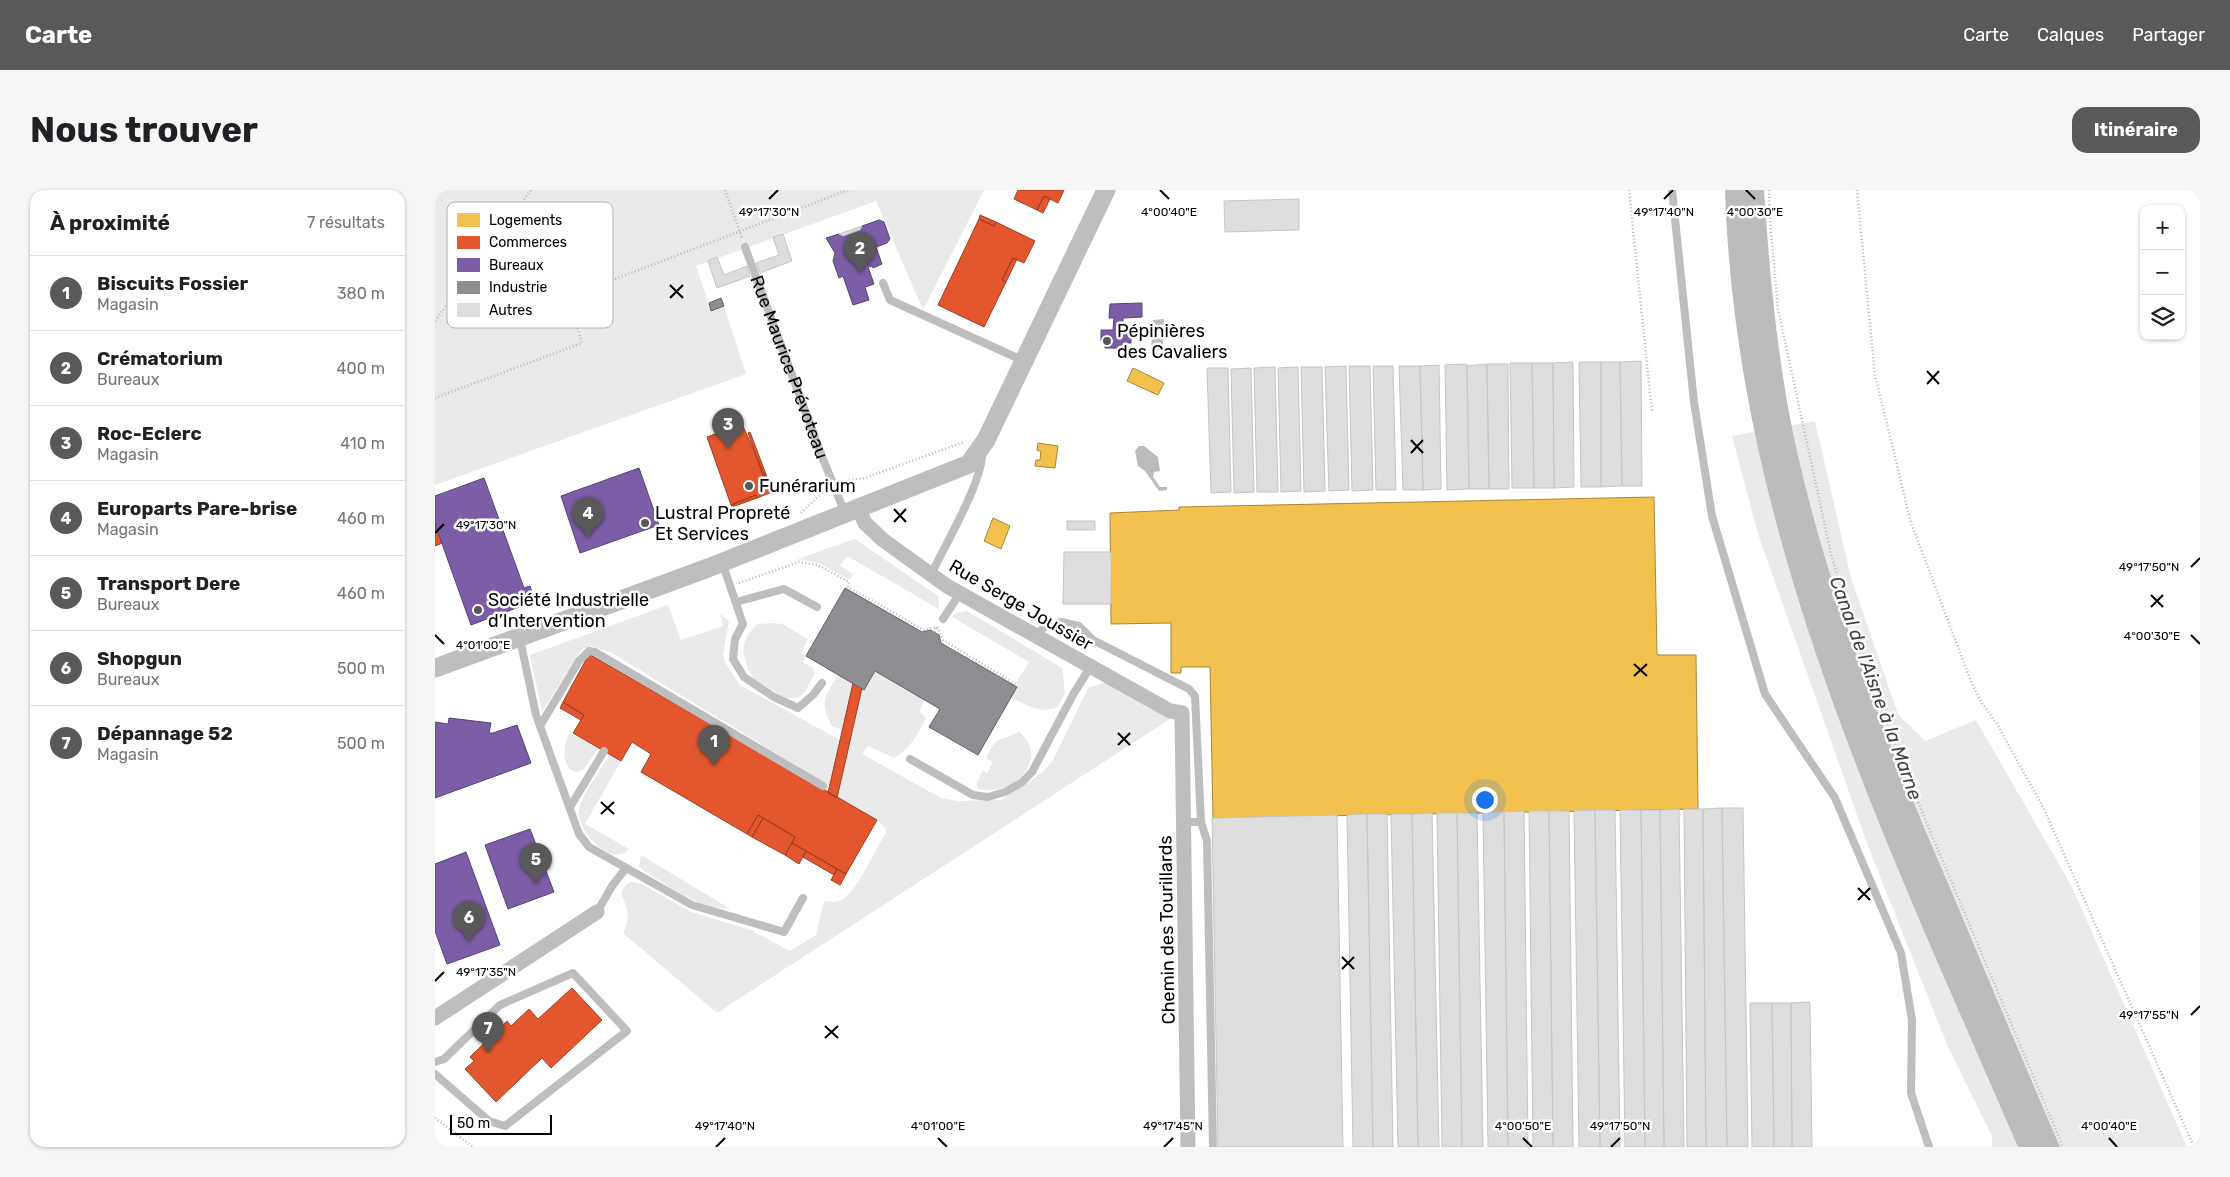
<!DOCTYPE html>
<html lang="fr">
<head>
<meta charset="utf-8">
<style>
	body { margin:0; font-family:Rubik,sans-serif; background:#f6f6f6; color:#202124 }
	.controls { position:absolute; right:15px; top:15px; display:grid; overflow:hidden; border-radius:10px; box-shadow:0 1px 4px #0004 }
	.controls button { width:45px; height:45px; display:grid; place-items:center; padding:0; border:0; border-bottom:1px solid #e0e0e0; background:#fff; color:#202124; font:25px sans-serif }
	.scale { position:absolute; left:15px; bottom:12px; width:102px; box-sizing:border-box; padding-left:5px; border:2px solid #000; border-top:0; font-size:14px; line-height:18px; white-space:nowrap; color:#000; -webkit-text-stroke:4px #fff; paint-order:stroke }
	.you { position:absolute; left:1049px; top:609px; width:18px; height:18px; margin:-12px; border:4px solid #fff; border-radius:50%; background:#1a73e8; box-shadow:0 0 0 8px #1a73e833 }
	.badge { display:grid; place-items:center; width:32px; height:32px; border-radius:50%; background:#595959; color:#fff; font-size:16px; font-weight:700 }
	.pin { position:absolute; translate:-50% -41px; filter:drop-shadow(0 1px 2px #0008) }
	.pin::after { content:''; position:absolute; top:26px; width:18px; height:15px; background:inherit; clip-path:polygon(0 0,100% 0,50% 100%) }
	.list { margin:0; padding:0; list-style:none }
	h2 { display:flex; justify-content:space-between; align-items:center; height:65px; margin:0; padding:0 20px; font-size:21px }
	h2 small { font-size:16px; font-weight:400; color:#757577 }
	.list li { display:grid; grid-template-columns:32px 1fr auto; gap:15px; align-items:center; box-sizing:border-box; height:75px; padding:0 20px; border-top:1px solid #e0e0e0 }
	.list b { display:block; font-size:19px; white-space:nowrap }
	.list p { margin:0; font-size:16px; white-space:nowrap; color:#757577 }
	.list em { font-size:16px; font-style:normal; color:#757577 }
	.icon { flex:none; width:28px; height:28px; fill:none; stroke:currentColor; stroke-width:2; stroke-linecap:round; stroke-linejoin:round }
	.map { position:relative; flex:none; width:1765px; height:957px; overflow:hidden; border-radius:15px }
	header { display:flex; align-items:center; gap:30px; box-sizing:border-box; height:70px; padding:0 25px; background:#595959; color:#fff }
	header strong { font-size:24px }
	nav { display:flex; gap:28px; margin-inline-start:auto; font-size:18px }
	.intro { display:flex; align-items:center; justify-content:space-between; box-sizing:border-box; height:120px; padding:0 30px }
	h1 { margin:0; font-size:35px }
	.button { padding:12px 22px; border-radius:15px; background:#595959; color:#fff; font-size:18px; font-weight:700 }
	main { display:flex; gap:30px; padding:0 30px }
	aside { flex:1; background:#fff; border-radius:15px; box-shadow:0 1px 4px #0004 }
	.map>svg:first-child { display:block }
</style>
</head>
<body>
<header>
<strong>Carte</strong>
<nav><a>Carte</a><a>Calques</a><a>Partager</a></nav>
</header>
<div class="intro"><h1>Nous trouver</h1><a class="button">Itinéraire</a></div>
<main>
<aside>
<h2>À proximité<small>7 résultats</small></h2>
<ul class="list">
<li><span class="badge">1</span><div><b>Biscuits Fossier</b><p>Magasin</p></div><em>380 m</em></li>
<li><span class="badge">2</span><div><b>Crématorium</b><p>Bureaux</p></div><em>400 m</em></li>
<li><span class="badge">3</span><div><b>Roc-Eclerc</b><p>Magasin</p></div><em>410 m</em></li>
<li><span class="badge">4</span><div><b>Europarts Pare-brise</b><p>Magasin</p></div><em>460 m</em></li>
<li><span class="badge">5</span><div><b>Transport Dere</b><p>Bureaux</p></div><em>460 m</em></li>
<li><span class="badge">6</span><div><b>Shopgun</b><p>Bureaux</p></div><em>500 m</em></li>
<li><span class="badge">7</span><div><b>Dépannage 52</b><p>Magasin</p></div><em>500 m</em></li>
</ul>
</aside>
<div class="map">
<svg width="1765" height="957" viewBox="0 0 1765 957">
	<rect width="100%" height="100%" fill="#fff"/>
	<path fill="#eaeaea" d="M0 0H549L488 120 441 11 261 76 276 120 289 116 311 184 0 295Z
		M1380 231 1416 388 1463 524 1490 551 1541 530 1637 697 1752 957H1557V946L1513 857 1433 656 1323 344 1297 246Z
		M420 349 503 406 504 419 412 366 405 376 418 384 415 390 384 373 362 369Z
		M233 415 246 450 288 436 285 424 294 431 288 465 291 474 305 495 405 550 395 596 175 462 157 456 147 459 107 522 95 465Z
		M532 421 627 478 630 503 623 517C605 524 592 516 576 507L582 497 581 493 594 472 517 427 521 423Z
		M337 433 347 434 373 449 366 463 371 466 368 472 378 478 380 483 370 502 363 508H350L319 489 313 479 308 462 310 451 314 443 322 434Z
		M440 481 490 510 484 521 491 528C484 543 474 560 459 568L433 556 427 564 506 608 522 611 566 610 608 582 618 570 653 498 674 491 735 529 282 823 188 743C196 729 193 717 186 704L191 694 196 692 207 694 256 722 316 740 355 761 381 745 389 711C396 712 402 713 408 709 421 702 444 654 452 640L442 630 402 608 427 498 429 499Z
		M403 485 418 493 407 540 397 536C384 512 390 506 403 485Z
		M584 541C619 573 570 610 542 598V592L548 580 552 583 558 572 551 568C554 563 557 554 562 551 570 547 577 547 584 541Z
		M134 543 163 558 149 579 143 582C124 580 129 554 134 543Z
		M175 564 186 571 150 634 194 659C180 679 139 641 144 619 148 603 166 580 175 564Z
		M206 665 294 718C269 722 231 694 209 681L204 676Z"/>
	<path fill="#bcbcbc" d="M1290 0H1329C1335 89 1343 179 1363 266 1398 418 1456 562 1518 705 1553 789 1589 873 1625 957H1583C1449 646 1301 345 1290 0Z
		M729 129 728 161H716L718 130Z
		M704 256H709L723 267 725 281 719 282 718 287 725 297H732V300L724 301 710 281 703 276 700 261Z"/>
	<path fill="#f2c14e" stroke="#a98737" d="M698 178 729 193 723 205 692 191Z
		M603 253 623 256 620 278 600 276 601 270H605L606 261 602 260Z
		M1219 307 1222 465H1261L1263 619 778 628 775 477H746V483H736V433L676 434 675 323 744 320V317Z
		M558 328 575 336 566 359 549 351Z"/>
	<path fill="#e4572e" stroke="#a03d20" d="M583 0H629L623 13 609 6 602 20 579 9Z
		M609 6 615 9 608 23 602 20Z
		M545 25 561 32 559 36 544 29Z
		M544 29 559 36 561 32 600 51 589 73 578 68 567 90 571 92 549 137 503 115Z
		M578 68 582 69 571 92 567 90Z
		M307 234 337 302 322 308 321 305 296 315 272 247Z
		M315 242 332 287 329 288 313 243Z
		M321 305 322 308 297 317 296 315Z
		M0 334 7 353 0 356Z
		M154 464 442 630 411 684 357 653 360 647 323 625 312 644 206 582 216 564 197 552 186 571 138 543 149 525 128 512Z
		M418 493 427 498 402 608 393 603Z
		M128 512 149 525 146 530 125 518Z
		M323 625 328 628 317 647 312 644Z
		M328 628 360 647 350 665 317 647Z
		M357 653 371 661 364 674 350 665Z
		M371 661 402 679 399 685 368 667Z
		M402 679 411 684 405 695 396 690Z
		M137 798 167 830 116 878 107 868 61 912 30 879 39 871 35 867 72 831 76 836 94 819 103 829Z"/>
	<path fill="#7b5ea7" stroke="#564275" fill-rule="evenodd" d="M444 30 449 32 455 49 452 53 441 57 447 74 438 78 437 76 433 77 439 94 430 97 434 110 418 115 408 86 404 88 398 71 400 63 391 48 404 44 408 46 425 40 427 36ZM423 55 427 66 417 70 413 59Z
		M707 113V127L688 128V140H696V153H691V158H670V151H666V140H678L679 128H674L675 114Z
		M204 278 224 335 145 363 126 306Z
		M49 288 89 398 95 396 100 411 36 435 0 334V306Z
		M14 528 56 533 54 543H58L82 535 96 573 0 608V532L13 534Z
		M95 639 119 702 73 719 50 655Z
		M31 662 65 755 12 774 0 741V674Z"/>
	<path fill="#8d8d92" stroke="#636366" d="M286 108 289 116 276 121 274 113Z
		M410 398 487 442 495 440 499 442 504 445 506 453 582 497 543 565 494 537 505 519 440 481 429 500 371 466Z"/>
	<path fill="#ddd" stroke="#c5c5c5" d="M864 9V40L790 42 789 11Z
		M427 36 425 40 408 46 404 44Z
		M348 44 357 71 325 83 321 73 344 65 338 47Z
		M282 67 289 85 312 76 315 86 282 98 273 71Z
		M1206 171 1207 296H1187L1185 172Z
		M1138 172 1139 297 1119 298 1118 173Z
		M1144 172H1166V297H1146Z
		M1166 172H1185L1187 296 1166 297Z
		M1075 173H1097L1099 298H1077Z
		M1097 173H1118L1119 298H1099Z
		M1032 174 1034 299 1012 300 1010 175Z
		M1052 174H1073L1074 299H1054Z
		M1052 174 1054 299H1034L1032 176Z
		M1004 175 1006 299 988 300 985 176Z
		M911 176 914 300 894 301 890 177Z
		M914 176H935L938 300 917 301Z
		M938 176H958L961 300H941Z
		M964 176H985L988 300H968Z
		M840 177 843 302H822L819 178Z
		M863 177 866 301 846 302 843 178Z
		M866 177H887L890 301 869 302Z
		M772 178H793L796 302 776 303Z
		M816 178 819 302 799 303 796 179Z
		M632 331H660V340H632Z
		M629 362H676V414H628Z
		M1287 618H1308L1313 957H1292Z
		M1287 618 1292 957H1271L1268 619Z
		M1244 619 1249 957H1229L1225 620Z
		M1249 619H1268L1271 957H1252Z
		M1160 620 1165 957H1144L1139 621Z
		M1160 620H1180L1185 957H1165Z
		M1185 620H1206L1210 957H1190Z
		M1206 620H1225L1229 957H1210Z
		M1089 621 1093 957H1073L1069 622Z
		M1094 621H1114L1118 957H1098Z
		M1114 621H1134L1138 957H1118Z
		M1048 622H1069L1073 957H1053Z
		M997 623 1004 957H983L977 624Z
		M1002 623H1022L1027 957H1007Z
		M1022 623H1042L1048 957H1027Z
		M932 624 938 957H918L912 625Z
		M932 624H952L958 957H938Z
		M956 624H977L983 957H963Z
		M902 625 908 957H783L777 628Z
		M1375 812 1377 957H1357L1356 813Z
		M1315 813H1337L1339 957H1317Z
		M1337 813H1356L1357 957H1339Z"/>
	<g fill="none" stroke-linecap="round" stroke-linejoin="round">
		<path stroke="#b8b8b8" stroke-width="2.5" stroke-dasharray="1 2.5" stroke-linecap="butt" d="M290 0 307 48
			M1194 0 1217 223
			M1334 0 1335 30 1343 119 1396 364 1433 487 1490 629 1628 957
			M1422 0 1440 185 1476 333 1537 494 1547 513 1562 534 1609 619 1759 957
			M0 131 96 0
			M0 208 147 153 133 107 413 0
			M407 291 430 288 529 252
			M366 323 389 301
			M304 393 364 372 383 375 414 392 413 397 489 440 502 437 508 450 582 495
			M499 442 503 436
			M0 928 38 957"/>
		<g stroke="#bebebe" stroke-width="8">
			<path d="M1237 0 1259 212 1277 326 1330 504 1400 608 1466 763 1477 830 1476 903 1494 957"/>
			<path id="s1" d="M310 57 388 269 410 323"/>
			<path d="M448 93 455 110 589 171"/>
			<path d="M287 372 308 434 300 449 298 469 309 487 339 507 363 518 378 505 387 493"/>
			<path d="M496 384C509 358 548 290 547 264"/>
			<path d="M301 412 349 399 382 417"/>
			<path d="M508 429 525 403"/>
			<path d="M600 445 611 436 626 432 644 436 658 450 754 499 760 506 766 632"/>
			<path d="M85 449 101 525 144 644 154 657 257 715 349 742 368 708"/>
			<path d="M105 536 144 471 154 461 160 462 388 596"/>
			<path d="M475 569 538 605 553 607 570 602 586 593 597 582 639 503 656 476"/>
			<path d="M135 617 169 561"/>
			<path d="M749 632H766L772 651 778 957"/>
			<path d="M162 722 177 696 191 678"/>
			<path d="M0 872 9 869 65 815 138 783 192 841 70 936 54 931 0 884"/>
		</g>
		<path stroke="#bebebe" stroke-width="15" d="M423 318 430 333 448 350 512 396 735 521 747 523 753 957
			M0 828 162 722"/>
		<path stroke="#bebebe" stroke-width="19" d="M0 478 273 378 534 274 551 250 671 0"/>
	</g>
	<path fill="none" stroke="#000" stroke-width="2" d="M725 0 734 9M1311 0 1320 9M334 9 343 0M1229 9 1238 0M235 95 248 108M235 108 248 95M1492 181 1504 194M1492 194 1504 181M976 250 988 263M976 263 988 250M459 319 471 332M459 332 471 319M0 343 9 334M1756 377 1765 368M1716 405 1728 417M1716 417 1728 405M0 445 9 454M1756 445 1765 454M1199 474 1212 486M1199 486 1212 474M683 543 695 555M683 555 695 543M166 612 179 624M166 624 179 612M1423 698 1435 710M1423 710 1435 698M907 767 919 779M907 779 919 767M0 791 9 782M1756 825 1765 816M390 836 403 848M390 848 403 836M503 948 512 957M1088 948 1097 957M1674 948 1682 957M281 957 290 948M729 957 738 948M1176 957 1185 948"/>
	<g fill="#595959" stroke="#fff" stroke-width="2">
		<circle cx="672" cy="151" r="5"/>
		<circle cx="314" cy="296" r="5"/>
		<circle cx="210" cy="333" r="5"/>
		<circle cx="43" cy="420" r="5"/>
	</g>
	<g text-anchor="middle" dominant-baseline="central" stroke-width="5" stroke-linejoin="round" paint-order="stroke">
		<g font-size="18" fill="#000" stroke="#fff" text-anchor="start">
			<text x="682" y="141">Pépinières<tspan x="682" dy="21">des Cavaliers</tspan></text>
			<text x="324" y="296">Funérarium</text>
			<text x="220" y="323">Lustral Propreté<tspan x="220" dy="21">Et Services</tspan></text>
			<text x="53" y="410">Société Industrielle<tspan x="53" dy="21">d’Intervention</tspan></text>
		</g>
		<g font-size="18" fill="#000" stroke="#fff">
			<text stroke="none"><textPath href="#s1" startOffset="128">Rue Maurice Prévoteau</textPath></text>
			<text transform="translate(586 415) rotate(30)">Rue Serge Joussier</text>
			<text transform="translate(732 740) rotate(-91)">Chemin des Tourillards</text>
		</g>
		<g font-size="19" font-style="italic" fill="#414141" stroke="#fff">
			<text transform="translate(1441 498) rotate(70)">Canal de l'Aisne à la Marne</text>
		</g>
	</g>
	<rect x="12" y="12" width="166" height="126" rx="8" fill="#fff" stroke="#b2b2b2" stroke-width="1"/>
	<rect x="22" y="23" width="23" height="14" fill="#f2c14e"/>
	<rect x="22" y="46" width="23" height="13" fill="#e4572e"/>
	<rect x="22" y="68" width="23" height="14" fill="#7b5ea7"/>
	<rect x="22" y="91" width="23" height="13" fill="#8d8d92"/>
	<rect x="22" y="113" width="23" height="14" fill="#ddd"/>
	<g font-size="14" fill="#000">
		<text x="54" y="35">Logements</text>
		<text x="54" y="57">Commerces</text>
		<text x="54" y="80">Bureaux</text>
		<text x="54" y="102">Industrie</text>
		<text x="54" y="125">Autres</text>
	</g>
	<g font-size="12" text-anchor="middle" fill="#000" stroke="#fff" stroke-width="5" stroke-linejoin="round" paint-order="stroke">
		<text x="334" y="26">49°17'30"N</text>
		<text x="734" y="26">4°00'40"E</text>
		<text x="1229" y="26">49°17'40"N</text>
		<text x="1320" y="26">4°00'30"E</text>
		<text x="51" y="339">49°17'30"N</text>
		<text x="1714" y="381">49°17'50"N</text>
		<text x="1717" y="450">4°00'30"E</text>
		<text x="48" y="459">4°01'00"E</text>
		<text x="51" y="786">49°17'35"N</text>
		<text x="1714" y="829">49°17'55"N</text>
		<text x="290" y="940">49°17'40"N</text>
		<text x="503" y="940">4°01'00"E</text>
		<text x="738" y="940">49°17'45"N</text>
		<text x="1088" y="940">4°00'50"E</text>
		<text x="1185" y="940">49°17'50"N</text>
		<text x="1674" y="940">4°00'40"E</text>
	</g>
</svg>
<div class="controls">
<button>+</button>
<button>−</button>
<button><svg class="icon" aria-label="layers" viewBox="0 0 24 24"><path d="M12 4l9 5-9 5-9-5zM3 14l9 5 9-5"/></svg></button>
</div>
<div class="scale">50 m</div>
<div class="you"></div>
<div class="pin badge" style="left:279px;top:576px">1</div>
<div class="pin badge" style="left:425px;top:83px">2</div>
<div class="pin badge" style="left:293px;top:259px">3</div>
<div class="pin badge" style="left:153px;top:348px">4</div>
<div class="pin badge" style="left:101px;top:694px">5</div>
<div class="pin badge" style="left:34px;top:752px">6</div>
<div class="pin badge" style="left:53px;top:863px">7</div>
</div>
</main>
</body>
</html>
